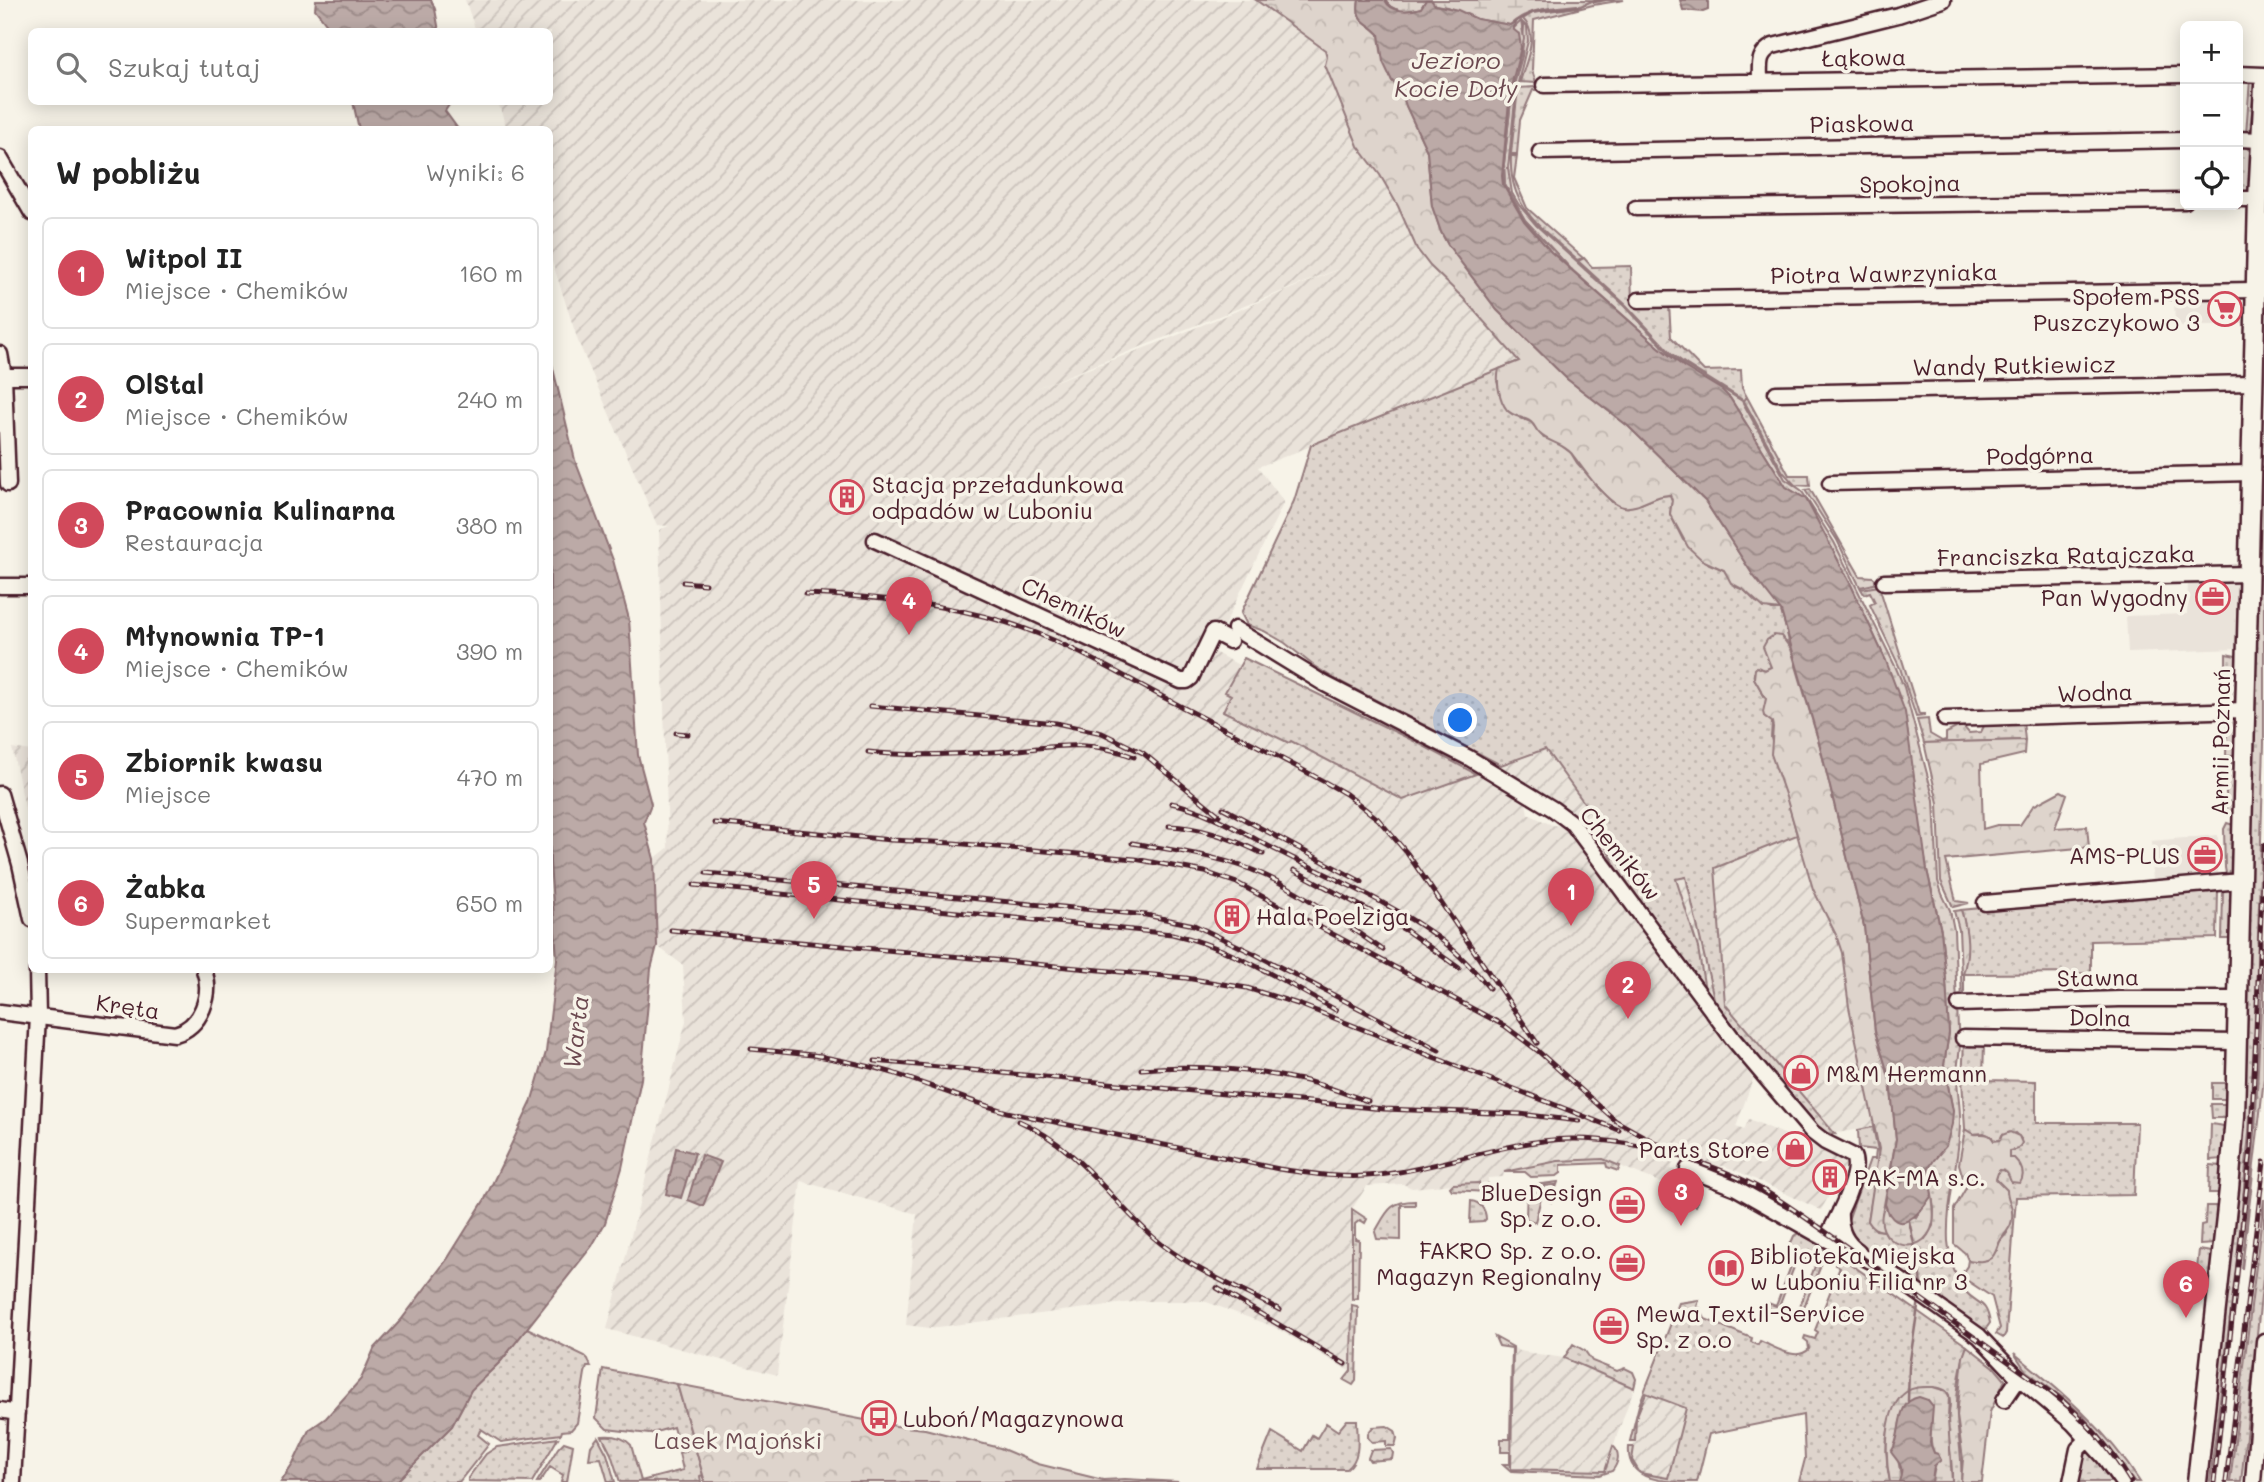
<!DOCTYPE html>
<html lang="pl">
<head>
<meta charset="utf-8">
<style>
	body { margin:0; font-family:Mali,sans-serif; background:#f2f2f2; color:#222 }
	.controls { position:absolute; right:21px; top:21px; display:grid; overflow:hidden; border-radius:10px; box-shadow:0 4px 18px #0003 }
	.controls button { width:63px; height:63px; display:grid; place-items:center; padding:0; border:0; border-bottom:2px solid #e0e0e0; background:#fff; color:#222; font:35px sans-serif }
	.you { position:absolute; left:1461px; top:721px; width:24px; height:24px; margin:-18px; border:5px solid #fff; border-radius:50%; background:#1a73e8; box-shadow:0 0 0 10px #1a73e833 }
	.badge { display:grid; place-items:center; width:46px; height:46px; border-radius:50%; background:#d1495b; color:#fff; font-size:23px; font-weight:700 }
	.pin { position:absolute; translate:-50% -58px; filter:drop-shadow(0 2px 4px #0008) }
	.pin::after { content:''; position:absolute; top:37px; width:24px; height:21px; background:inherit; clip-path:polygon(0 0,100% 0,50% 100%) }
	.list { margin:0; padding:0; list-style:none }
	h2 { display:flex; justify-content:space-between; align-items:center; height:91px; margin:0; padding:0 28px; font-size:30px }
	h2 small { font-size:23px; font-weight:400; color:#767676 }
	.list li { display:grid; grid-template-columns:46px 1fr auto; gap:21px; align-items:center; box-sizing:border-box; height:112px; margin:0 14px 14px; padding:0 14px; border:2px solid #e0e0e0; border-radius:10px }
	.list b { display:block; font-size:26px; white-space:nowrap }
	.list p { margin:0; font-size:23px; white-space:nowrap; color:#767676 }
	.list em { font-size:23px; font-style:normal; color:#767676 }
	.icon { flex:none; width:38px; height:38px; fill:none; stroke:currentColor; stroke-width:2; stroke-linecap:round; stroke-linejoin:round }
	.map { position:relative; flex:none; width:2264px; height:1482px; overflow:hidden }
	.search { position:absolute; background:#fff; box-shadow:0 4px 18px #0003; left:28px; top:28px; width:525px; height:77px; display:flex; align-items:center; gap:18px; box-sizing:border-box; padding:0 24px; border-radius:10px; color:#767676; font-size:26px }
	.panel { position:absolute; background:#fff; box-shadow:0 4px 18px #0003; left:28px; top:126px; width:525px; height:847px; border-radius:10px }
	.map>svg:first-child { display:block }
</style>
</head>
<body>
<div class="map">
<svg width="2264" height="1482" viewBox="0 0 2264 1482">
	<defs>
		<pattern id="industrial-furrows" width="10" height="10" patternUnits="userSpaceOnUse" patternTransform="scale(1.75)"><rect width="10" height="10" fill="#eae3da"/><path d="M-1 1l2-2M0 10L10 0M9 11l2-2" fill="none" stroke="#cac2bb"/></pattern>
		<pattern id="grass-dots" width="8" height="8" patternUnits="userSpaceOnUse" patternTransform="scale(1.75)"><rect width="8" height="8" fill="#ded4cc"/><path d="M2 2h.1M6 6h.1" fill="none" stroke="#c0b6af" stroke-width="1.8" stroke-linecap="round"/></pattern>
		<pattern id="forest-crowns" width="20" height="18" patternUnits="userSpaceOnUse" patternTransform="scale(1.75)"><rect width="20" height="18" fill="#ded4cc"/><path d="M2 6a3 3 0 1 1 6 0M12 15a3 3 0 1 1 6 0" fill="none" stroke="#c0b6af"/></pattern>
		<pattern id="wetland-marsh" width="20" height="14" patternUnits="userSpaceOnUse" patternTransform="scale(1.75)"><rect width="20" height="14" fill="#ded4cc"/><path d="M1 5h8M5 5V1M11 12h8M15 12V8" fill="none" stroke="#c0b6af"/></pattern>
		<pattern id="water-waves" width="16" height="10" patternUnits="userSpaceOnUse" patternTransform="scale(1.75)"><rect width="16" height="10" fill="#bcaaa7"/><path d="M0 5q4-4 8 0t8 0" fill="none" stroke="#9b8a88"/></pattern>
	</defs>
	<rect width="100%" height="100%" fill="#f7f3e8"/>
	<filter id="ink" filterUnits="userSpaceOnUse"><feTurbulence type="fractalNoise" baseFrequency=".0143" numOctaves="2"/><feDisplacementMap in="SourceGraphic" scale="14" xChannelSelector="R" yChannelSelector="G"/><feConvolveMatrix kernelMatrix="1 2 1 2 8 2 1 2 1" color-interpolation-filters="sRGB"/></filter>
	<g filter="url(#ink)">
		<path fill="#eae3da" d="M2242 296 2243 324 2175 326 2174 297Z
			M2188 581H2237V649L2128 653 2126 616 2187 614Z
			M2218 835V879L2153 884 2151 841Z"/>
		<path fill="url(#industrial-furrows)" fill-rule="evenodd" d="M465 0H1259L1325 50 1327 57 1325 66 1351 130 1358 146 1380 175 1398 206 1417 249 1430 266 1463 298 1743 613 1797 835 1840 949 1873 1127 1824 1135 1738 1037 1578 818 1490 763 1320 670 1285 643 1264 631 1247 625 1241 613 1294 501 1311 446 1258 467 1284 502 1212 651 1239 665 1225 691 1231 695 1223 711 1288 743 1290 741 1403 800 1480 772 1526 803 1528 814 1552 825 1561 826 1573 836 1634 915 1753 1079 1736 1127 1744 1130 1749 1119 1833 1155 1847 1163 1821 1210 1737 1171 1724 1166H1718L1678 1150 1671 1169 1685 1174 1683 1178 1679 1176 1674 1188 1603 1159 1560 1161 1504 1172 1503 1177 1488 1178V1183L1453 1184 1412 1188 1403 1184 1367 1186 1352 1209 1351 1372 1274 1327 1204 1301H1140L930 1328 906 1325 917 1214 801 1181 777 1375 607 1329 686 1021 683 965 657 946 654 859 668 848 659 530 669 526 657 525 578 341 550 255V130L507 129 498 102H550V32L476 31ZM1337 270 1163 341 1034 389 1336 270Z
			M12 748 31 751V835Z
			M1513 1347 1519 1351 1564 1358 1634 1388 1616 1438 1606 1471 1511 1470Z
			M1646 1392 1686 1409 1668 1478 1640 1473 1632 1460 1636 1418Z"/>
		<path fill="url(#grass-dots)" stroke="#947a7c" stroke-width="2" d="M1594 0H1624L1593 5 1534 20 1532 70 1536 83 1520 82C1525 63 1540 35 1523 19L1533 13 1578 7Z
			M1521 21 1527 27 1528 41 1516 91 1508 168 1512 193 1519 205 1536 225 1625 306 1671 355 1686 366 1742 401 1785 479 1801 490 1834 542 1896 668 1904 687 1934 800 1938 881 1942 894 1950 910 1954 930 1958 1029C1963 1044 1957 1060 1957 1076 1957 1092 1961 1109 1960 1124 1959 1164 1946 1202 1948 1241 1949 1258 1955 1278 1965 1291 1978 1306 1986 1299 1990 1323L1982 1334 1859 1248 1851 1240 1847 1223 1870 1159H1875L1876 1150 1859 1148 1858 1130 1873 1127 1879 1155 1868 1221 1876 1230 1884 1231 1887 1236 1925 1239 1933 1226 1934 1209 1928 1170 1953 1111 1944 1065 1949 1033 1946 980 1941 931 1927 870 1915 798 1886 661 1851 585 1806 499 1786 487 1730 398 1684 367 1659 347 1570 268 1525 220 1505 185 1504 164 1512 92 1522 56 1524 27Z
			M2250 79 2255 81 2250 132 2246 134Z
			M1535 87 1547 90H1533L1520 120 1517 154H1511L1518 88Z
			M2238 145H2244L2250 151 2248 193 2238 195Z
			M1511 156H1517L1514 178 1527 208 1583 258 1577 260C1542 228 1508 208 1511 156Z
			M1584 258 1592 267 1631 266 1632 303 1669 304 1671 337 1704 371 1741 370 1742 388 1747 397 1743 400 1687 365 1672 354 1626 305 1578 261Z
			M1519 361 1497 381 1501 396 1520 418 1531 422 1544 438 1554 440 1571 453 1577 463 1612 502 1641 504 1660 496 1670 495 1672 500 1670 514 1683 540 1709 564 1724 570 1736 587 1744 590 1756 602 1772 610H1781L1791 649 1787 642 1766 654 1771 667 1765 670 1760 668 1754 673V678L1766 699 1764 716 1772 722 1771 738 1797 835 1715 868 1725 1004 1835 1134 1826 1133 1811 1120 1715 1003 1686 877 1676 879 1698 948 1705 990 1616 867 1597 829 1601 826 1545 749 1501 765 1335 679 1314 666 1285 643 1264 631 1247 625 1241 613 1294 501 1311 445Z
			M1747 397 1789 475H1809L1810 486 1795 485 1783 472 1744 401Z
			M2264 466V744L2255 1031 2249 1133 2238 1251 2210 1482 2212 1462 2210 1461 2207 1443 2236 1184 2258 469Z
			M1810 489 1860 576 1873 577 1879 583 1860 587 1837 540 1805 490Z
			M1879 586 1919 714H1924V716L1916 717 1900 668 1870 605 1875 602 1870 592 1864 594 1861 589Z
			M2226 654 2236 656V700L2232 704H2226Z
			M1244 658 1420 744 1476 774 1403 800 1291 741 1289 743 1223 711 1231 695 1225 692Z
			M2230 715 2235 716 2234 756H2226L2227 722Z
			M1928 719 1930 734 1942 741 1946 740V733L1962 725 1969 733 1981 732 1985 724 2023 721 2025 740 1924 743 1917 720Z
			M2226 763H2234L2233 815H2226Z
			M2227 823 2233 825 2231 875 2226 873 2225 868 2224 829Z
			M2215 886 2218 890 2217 938 2091 941V973L1964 974V1001H1962L1961 974H1963C1969 948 1968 935 1961 910Z
			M2225 889 2231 891 2230 939H2222L2223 891Z
			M2264 942V1078L2242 1269 2255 1133Z
			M1964 1042 1984 1043 1983 1080 2036 1081V1123H2137L2134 1195 2016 1197 2006 1333 2003 1338 1996 1334 2000 1328 1992 1297 1965 1279 1963 1272 1967 1266 1968 1260 1979 1261 1997 1250 2000 1241 2007 1233C2007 1212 2009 1195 1996 1179L1998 1170H2004L2008 1173 2009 1151H2013L2021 1139 2015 1133 2001 1140 1993 1141 1992 1137 1984 1133 1971 1134 1965 1129 1962 1079Z
			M2212 1083H2226L2225 1099H2212Z
			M2211 1104H2225V1118H2212Z
			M2211 1124 2224 1126 2223 1159 2210 1160Z
			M1603 1159 1620 1166 1618 1171 1607 1167 1606 1163 1561 1165V1173L1557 1176 1531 1177 1525 1172H1504L1558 1161Z
			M2210 1165 2222 1166 2219 1193H2209Z
			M1558 1182 1551 1202 1549 1201 1555 1185 1544 1186 1535 1222 1526 1219 1527 1186Z
			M1479 1183 1481 1188H1485L1488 1183 1487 1192 1452 1190 1450 1187 1453 1184Z
			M1676 1184 1699 1194 1696 1206 1670 1196Z
			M2264 1199V1269L2241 1482H2230Z
			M1415 1201V1205H1401V1240L1377 1239 1375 1232C1387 1212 1389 1201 1415 1201Z
			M1471 1201C1480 1202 1486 1210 1486 1219L1483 1222 1470 1223Z
			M2206 1206H2217L2214 1244 2200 1245 2201 1225 2205 1224Z
			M1352 1209 1367 1219 1365 1223 1360 1220 1355 1224V1239L1359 1240 1358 1298 1352 1300Z
			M1798 1233 1825 1248 1821 1265 1787 1252 1794 1236Z
			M2199 1250 2212 1252 2210 1278 2207 1280H2187L2196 1279Z
			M1794 1258 1797 1259 1779 1307 1785 1310 1780 1315 1769 1309 1768 1303 1776 1306Z
			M1838 1258H1842L1967 1346C1960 1364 1956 1396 1957 1416 1958 1440 1963 1457 1961 1482H1952C1953 1462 1948 1442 1948 1422 1948 1414 1952 1404 1949 1395 1946 1388 1938 1387 1930 1387 1884 1387 1882 1448 1890 1482H1799L1805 1459 1803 1415 1709 1434 1697 1482C1664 1482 1626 1482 1629 1447H1634L1632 1460 1640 1473 1668 1478 1686 1408 1646 1393 1636 1418 1635 1441H1630L1639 1405 1679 1303 1699 1300 1697 1307 1700 1308 1705 1319 1752 1338 1751 1342 1758 1345 1760 1341C1775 1347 1797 1362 1809 1349L1808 1342 1804 1339 1805 1336 1815 1339 1818 1332 1815 1330 1840 1267 1835 1265Z
			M1815 1266 1820 1268 1801 1314 1793 1318 1790 1316 1789 1311 1797 1314Z
			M1352 1305 1357 1306 1358 1309 1356 1381 1353 1385 1344 1380 1351 1371Z
			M527 1328 585 1356 588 1359 591 1367H587L585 1373 577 1423 571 1430 562 1431 561 1434 501 1442 481 1429 478 1435 489 1444 459 1482H396L452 1426 471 1390 501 1361Z
			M1495 1337 1513 1347 1511 1469 1605 1471 1613 1446C1621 1453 1618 1464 1612 1471L1600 1475 1511 1471 1503 1464H1510V1452H1501V1439H1510L1512 1348 1499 1346Z
			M1573 1344 1585 1351 1592 1361 1617 1371 1625 1368 1633 1372 1636 1379 1634 1388 1564 1358Z
			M2014 1353C2061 1391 2107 1430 2140 1482H2134L2110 1448 2083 1416 2062 1397 2026 1371Z
			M603 1369 677 1384 705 1482 702 1475 700 1476 701 1482H620L611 1454 602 1436C613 1435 624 1437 631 1445L641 1481 683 1470 679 1453 687 1450 683 1437 676 1438 673 1427 649 1434 607 1429 596 1418Z
			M1347 1420H1357C1357 1436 1362 1458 1347 1469H1257L1272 1432 1303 1451 1312 1435 1317 1438 1326 1423 1338 1431Z
			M1387 1426 1395 1431 1397 1438 1395 1446H1386V1441L1372 1442 1368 1438V1433L1373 1427Z
			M598 1437 607 1454 615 1482H608L601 1458 589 1459 591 1446Z
			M558 1438 532 1482 468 1481V1478L486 1454 497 1447Z
			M564 1442 573 1445 567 1482H561L563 1475 550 1467 540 1482H537L558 1448Z
			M1391 1449 1393 1453 1392 1459 1370 1461 1368 1458 1371 1450Z
			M2087 1450 2089 1451 2112 1482H2075L2085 1451Z"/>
		<path fill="url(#forest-crowns)" stroke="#947a7c" stroke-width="2" d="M1256 0H1359C1355 23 1366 20 1379 34L1381 51 1392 81 1401 90 1406 106 1427 151 1432 206 1441 232 1448 245 1497 310 1567 379 1628 426 1705 501 1753 575 1781 610 1764 608 1744 590 1731 583 1724 570 1702 560 1688 547 1670 514 1672 500 1670 495C1654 494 1640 509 1624 507 1608 506 1581 466 1572 454 1563 443 1549 443 1540 434 1536 431 1535 425 1531 422 1523 416 1514 418 1507 410 1499 400 1496 381 1499 369L1519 361 1463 298 1430 266 1417 249 1398 206 1380 175 1358 146 1325 65 1327 57 1325 50Z
			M1774 635 1781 636 1791 649 1820 746 1864 926 1875 1031 1890 1080 1896 1139 1882 1216 1884 1231C1876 1230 1872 1228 1868 1221L1879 1149 1849 1007 1842 953 1836 935 1813 889 1787 800 1771 754 1773 727 1772 722 1764 716 1763 712 1766 699 1754 678 1755 669 1757 667 1765 670 1771 667 1763 647 1767 640Z
			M2025 740 2024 754 1981 764 1983 829 1997 825H2020L2033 806 2061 791 2067 794 2055 828 2087 826 2089 847 1946 860 1956 901 1969 903 1953 907 1941 881 1938 803 1924 743Z
			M1961 910C1968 932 1970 951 1963 974H1961L1959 930 1954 911Z
			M1965 1129C1966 1130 1973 1134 1973 1134 1982 1135 1989 1131 1994 1141L2000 1140 2002 1135 2010 1132 2019 1136 2022 1143 2018 1149 2009 1151V1158H2014C2021 1165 2026 1174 2020 1183L2011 1182C2008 1174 2007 1170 1999 1170L1996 1179 2007 1190C2007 1199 2012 1204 2012 1212 2014 1228 2004 1232 1999 1243 1996 1249 1996 1254 1991 1258 1984 1263 1975 1261 1968 1260L1965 1253 1954 1244V1209L1966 1188 1959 1164Z
			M1967 1346 1994 1367 2005 1380 1990 1412 1982 1482H1961L1963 1459 1957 1416 1963 1357Z
			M677 1384 896 1426 925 1429 1000 1448 1038 1464 1103 1480 1125 1479 1179 1482H705Z"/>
		<path fill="url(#wetland-marsh)" stroke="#947a7c" stroke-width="2" d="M1385 0H1426L1421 8C1409 12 1391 13 1385 0Z
			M1431 0H1594L1578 7 1577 5C1551 8 1531 7 1510 25L1477 19 1447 7 1435 5Z
			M1521 21 1524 39 1512 92 1504 164 1505 185 1525 220 1570 268 1551 252 1524 221 1503 185V164L1513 78V29Z
			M1932 1195C1933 1204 1935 1214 1933 1223 1924 1263 1867 1245 1885 1204L1888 1214 1916 1217Z
			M1933 1387 1946 1391 1949 1396 1948 1419 1952 1482H1932C1933 1471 1937 1464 1938 1454L1934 1453C1925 1435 1938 1414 1928 1400L1902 1413 1896 1446 1901 1477 1899 1482H1890C1885 1458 1883 1408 1906 1392 1914 1386 1924 1387 1933 1387Z"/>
		<path fill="url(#water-waves)" stroke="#8e7275" stroke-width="2" d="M316 0H431L435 9 439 31H332L315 9Z
			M1359 0H1385C1391 13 1409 12 1421 8L1426 0H1431L1435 5 1458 10 1477 19 1510 25 1517 21 1513 29 1519 34 1521 47 1510 91 1502 176 1503 185 1524 221 1551 252 1659 347 1684 367 1722 390 1730 398 1786 487 1806 499 1851 585 1886 661 1905 712 1927 870 1941 931 1946 980 1949 1033 1944 1065 1953 1111 1952 1124 1946 1146 1934 1160 1928 1170 1932 1195C1920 1213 1897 1241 1885 1204L1896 1139 1890 1080 1875 1031 1864 926 1820 746 1781 611 1753 575 1705 501 1628 426 1567 379 1497 310 1448 245 1441 232 1432 206 1427 151 1406 106 1401 90 1392 81 1383 62 1379 34C1366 20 1355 23 1359 0Z
			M1680 0H1708V10L1703 12 1683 10Z
			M353 102H451L445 111 458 129H359Z
			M550 356 575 460 613 560 629 619 638 755 651 804 644 822 654 859 657 946 651 969 641 1079 622 1168 605 1223 592 1246 501 1361 471 1390 452 1426 396 1482H281L293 1464 309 1430 326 1418 361 1379 374 1349 401 1320 448 1258 485 1199 531 1103 546 1052 557 959 550 863Z
			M676 1148 695 1153 681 1198 666 1194Z
			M701 1155 721 1162 703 1206 688 1200Z
			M1919 1397 1928 1400 1933 1406 1930 1443 1934 1453 1938 1454 1941 1460 1934 1466 1932 1482H1899C1905 1465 1899 1464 1891 1452 1904 1435 1893 1402 1919 1397Z"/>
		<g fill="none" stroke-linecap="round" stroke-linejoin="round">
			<path stroke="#8e7275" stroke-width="2.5" d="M1594 2 1605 0
				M1517 21 1533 12 1578 6
				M1909 1221 1919 1266 1921 1287
				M1908 1401 1909 1367 1919 1300"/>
			<g stroke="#4a1f2b" stroke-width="19">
				<path id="minor" d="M2238 74 2264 75
					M1760 81C1760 65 1757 54 1773 46L1898 15 1943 0
					M1544 85 2185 75
					M2238 139 2260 140
					M1540 152 2185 140
					M0 158 32 213
					M2238 199H2258
					M1636 208 2185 201
					M1639 300 2255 290
					M0 354 4 376H32
					M4 376 8 484
					M1776 393 2253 383
					M1830 483 2251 473
					M875 540 1181 681H1187L1191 678 1213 632 1230 641
					M1884 582 2249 574
					M0 586H32
					M1235 629 1323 683 1469 758 1553 809 1573 824 1733 1039 1812 1132 1825 1142 1853 1156C1862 1174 1835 1222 1826 1239
					M1945 719 2245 710
					M0 794 20 864 32 919
					M1985 903 2241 881
					M1959 1004 2119 999H2238
					M0 1012 175 1034C201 1027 213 995 204 970
					M1963 1038 2237 1042
					M1688 1169 1736 1188 1826 1239 1879 1265 1979 1336 2019 1378 2073 1423 2104 1457 2122 1482
					M1840 1211C1839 1227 1844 1242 1858 1251
					M2004 1400 2019 1378
					M0 1410 17 1413
					M13 1482 38 1016 37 970
					M2071 1482 2078 1449 2088 1439
					M2253 1482 2264 1341"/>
			</g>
			<g stroke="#4a1f2b" stroke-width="23">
				<path id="major" d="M2197 1482 2229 1189 2235 1117 2258 199 2264 85"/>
			</g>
			<use href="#minor" stroke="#f7f3e8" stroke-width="14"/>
			<use href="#major" stroke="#f7f3e8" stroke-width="18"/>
			<g stroke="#4a1f2b" stroke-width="5">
				<path id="rail" d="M683 582 705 584
					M805 594C872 596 941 603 1005 622 1061 639 1112 670 1163 697 1224 729 1287 760 1346 794L1378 819 1407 853 1537 1043
					M870 706 1056 723 1102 733 1143 753 1219 815
					M676 733 688 734
					M868 752C914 757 961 754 1007 751 1053 747 1089 739 1134 757
					M1171 803C1207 810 1242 832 1274 849 1328 876 1397 905 1444 942 1460 955 1475 971 1489 988
					M1223 808 1362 882
					M714 823 891 840 953 843 1135 859 1205 872 1237 883 1505 1026 1538 1051 1616 1121 1661 1146
					M1169 826C1202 827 1234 839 1263 854
					M1132 843C1176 851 1223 856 1264 875 1306 894 1344 924 1383 950
					M1294 870 1407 931 1459 968
					M706 873 1146 915 1194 925 1253 953 1439 1050
					M694 885 1172 934C1231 947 1284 982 1336 1010
					M671 930 1186 978 1247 988 1301 1005 1619 1130
					M751 1049 822 1056
					M813 1055C840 1060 867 1065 893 1073 931 1086 968 1101 1007 1112L1279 1169C1312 1174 1345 1179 1379 1175 1444 1168 1506 1140 1571 1139 1633 1138 1714 1162 1768 1193 1801 1213 1832 1237 1864 1259 1928 1303 1990 1349 2054 1394 2084 1418 2111 1449 2131 1482
					M875 1061 1384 1109 1520 1114 1579 1121
					M1141 1069C1191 1065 1247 1069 1296 1079 1321 1083 1344 1094 1368 1101
					M1019 1121C1078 1147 1107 1196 1153 1237 1187 1267 1240 1289 1280 1310
					M1217 1288 1345 1364
					M2214 1482 2251 1148 2264 845
					M2226 1482 2264 1162"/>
			</g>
			<use href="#rail" stroke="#f7f3e8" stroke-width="2.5" stroke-dasharray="8" stroke-linecap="butt"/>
		</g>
	</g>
	<defs>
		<g id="supermarket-ring" transform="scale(1.75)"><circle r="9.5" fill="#f7f3e8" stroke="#d1495b" stroke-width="1.5"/><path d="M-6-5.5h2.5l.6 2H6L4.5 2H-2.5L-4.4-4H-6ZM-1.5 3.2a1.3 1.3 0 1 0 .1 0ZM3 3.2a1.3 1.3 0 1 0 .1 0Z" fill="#d1495b"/></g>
		<g id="building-ring" transform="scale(1.75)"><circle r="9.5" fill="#f7f3e8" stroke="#d1495b" stroke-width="1.5"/><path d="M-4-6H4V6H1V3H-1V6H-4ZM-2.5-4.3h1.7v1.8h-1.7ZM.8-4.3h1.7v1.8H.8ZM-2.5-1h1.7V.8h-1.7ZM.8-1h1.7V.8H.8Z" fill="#d1495b"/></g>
		<g id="office-ring" transform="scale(1.75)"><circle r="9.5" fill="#f7f3e8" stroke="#d1495b" stroke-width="1.5"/><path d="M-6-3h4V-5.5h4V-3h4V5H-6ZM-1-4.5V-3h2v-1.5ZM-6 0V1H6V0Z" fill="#d1495b"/></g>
		<g id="shop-ring" transform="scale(1.75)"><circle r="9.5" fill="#f7f3e8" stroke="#d1495b" stroke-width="1.5"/><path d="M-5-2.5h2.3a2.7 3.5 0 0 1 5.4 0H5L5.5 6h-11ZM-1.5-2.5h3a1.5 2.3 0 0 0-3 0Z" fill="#d1495b"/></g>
		<g id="library-ring" transform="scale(1.75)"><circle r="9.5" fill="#f7f3e8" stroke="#d1495b" stroke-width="1.5"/><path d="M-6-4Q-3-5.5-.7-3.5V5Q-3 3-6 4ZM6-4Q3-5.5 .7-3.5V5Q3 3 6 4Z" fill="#d1495b"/></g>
		<g id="bus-ring" transform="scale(1.75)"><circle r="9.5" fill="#f7f3e8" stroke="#d1495b" stroke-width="1.5"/><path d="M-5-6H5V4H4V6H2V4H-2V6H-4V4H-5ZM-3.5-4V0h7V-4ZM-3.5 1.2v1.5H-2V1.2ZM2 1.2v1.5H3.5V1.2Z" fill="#d1495b"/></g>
	</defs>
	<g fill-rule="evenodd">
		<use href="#supermarket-ring" x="2225" y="309"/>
		<use href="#building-ring" x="847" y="497"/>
		<use href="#office-ring" x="2213" y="597"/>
		<use href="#office-ring" x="2205" y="855"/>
		<use href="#building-ring" x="1232" y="916"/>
		<use href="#shop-ring" x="1801" y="1073"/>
		<use href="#shop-ring" x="1795" y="1149"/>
		<use href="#building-ring" x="1830" y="1177"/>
		<use href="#office-ring" x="1627" y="1205"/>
		<use href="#office-ring" x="1627" y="1263"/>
		<use href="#library-ring" x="1726" y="1268"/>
		<use href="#office-ring" x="1611" y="1326"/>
		<use href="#bus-ring" x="879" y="1418"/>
	</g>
	<g text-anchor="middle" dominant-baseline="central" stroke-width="7" stroke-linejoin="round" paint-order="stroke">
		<g font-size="23" fill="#4a1f2b" stroke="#f7f3e8">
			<text transform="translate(1864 57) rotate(-1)">Łąkowa</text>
			<text transform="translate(1862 123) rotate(-1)">Piaskowa</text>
			<text transform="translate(1910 183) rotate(-1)">Spokojna</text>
			<text transform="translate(1884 273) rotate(-1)">Piotra Wawrzyniaka</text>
			<text transform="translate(2014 365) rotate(-1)">Wandy Rutkiewicz</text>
			<text transform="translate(2040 455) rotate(-1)">Podgórna</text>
			<text transform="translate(2066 555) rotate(-1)">Franciszka Ratajczaka</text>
			<text transform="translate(1074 607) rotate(25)">Chemików</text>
			<text transform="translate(2095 692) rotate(-2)">Wodna</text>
			<text transform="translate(2220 742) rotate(-89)">Armii Poznań</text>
			<text transform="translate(1621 853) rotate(51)">Chemików</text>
			<text transform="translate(2098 977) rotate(-1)">Stawna</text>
			<text transform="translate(128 1006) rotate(8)">Kręta</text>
			<text transform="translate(2100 1017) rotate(1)">Dolna</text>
		</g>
		<g font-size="23" fill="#4a1f2b" stroke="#f7f3e8" text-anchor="start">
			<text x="2200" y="296" text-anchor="end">Społem PSS<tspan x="2200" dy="26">Puszczykowo 3</tspan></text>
			<text x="872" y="484">Stacja przeładunkowa<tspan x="872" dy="26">odpadów w Luboniu</tspan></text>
			<text x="2188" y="597" text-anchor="end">Pan Wygodny</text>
			<text x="2180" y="855" text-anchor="end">AMS-PLUS</text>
			<text x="1256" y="916">Hala Poelziga</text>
			<text x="1826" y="1073">M&amp;M Hermann</text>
			<text x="1770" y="1149" text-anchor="end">Parts Store</text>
			<text x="1854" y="1177">PAK-MA s.c.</text>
			<text x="1602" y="1192" text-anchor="end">BlueDesign<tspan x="1602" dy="26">Sp. z o.o.</tspan></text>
			<text x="1602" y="1250" text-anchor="end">FAKRO Sp. z o.o.<tspan x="1602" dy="26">Magazyn Regionalny</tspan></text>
			<text x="1750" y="1255">Biblioteka Miejska<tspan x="1750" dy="26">w Luboniu Filia nr 3</tspan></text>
			<text x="1636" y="1313">Mewa Textil-Service<tspan x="1636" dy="26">Sp. z o.o</tspan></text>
			<text x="903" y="1418">Luboń/Magazynowa</text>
		</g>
		<g font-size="23" fill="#6f4c53" stroke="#f7f3e8">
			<text x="738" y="1440">Lasek Majoński</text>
		</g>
		<g font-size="24" font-style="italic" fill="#6c4950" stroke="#f7f3e8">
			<text x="1456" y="59">Jezioro<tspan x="1456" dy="28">Kocie Doły</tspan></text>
			<text transform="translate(575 1032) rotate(-83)">Warta</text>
		</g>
	</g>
</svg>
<div class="controls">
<button>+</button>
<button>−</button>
<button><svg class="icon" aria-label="locate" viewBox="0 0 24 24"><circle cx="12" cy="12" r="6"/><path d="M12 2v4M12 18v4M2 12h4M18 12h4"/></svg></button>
</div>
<div class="you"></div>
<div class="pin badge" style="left:1571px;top:926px">1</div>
<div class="pin badge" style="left:1628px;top:1019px">2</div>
<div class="pin badge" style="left:1681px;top:1226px">3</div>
<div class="pin badge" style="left:909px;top:635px">4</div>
<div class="pin badge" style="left:814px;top:919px">5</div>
<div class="pin badge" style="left:2186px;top:1318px">6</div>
<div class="search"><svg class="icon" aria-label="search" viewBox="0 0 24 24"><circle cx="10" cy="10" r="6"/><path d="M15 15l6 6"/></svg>Szukaj tutaj</div>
<section class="panel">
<h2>W pobliżu<small>Wyniki: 6</small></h2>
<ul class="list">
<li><span class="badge">1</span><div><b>Witpol II</b><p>Miejsce · Chemików</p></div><em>160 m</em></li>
<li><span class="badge">2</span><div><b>OlStal</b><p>Miejsce · Chemików</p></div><em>240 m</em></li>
<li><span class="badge">3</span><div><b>Pracownia Kulinarna</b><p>Restauracja</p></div><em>380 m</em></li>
<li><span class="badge">4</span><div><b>Młynownia TP-1</b><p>Miejsce · Chemików</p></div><em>390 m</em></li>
<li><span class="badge">5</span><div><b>Zbiornik kwasu</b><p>Miejsce</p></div><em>470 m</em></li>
<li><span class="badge">6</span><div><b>Żabka</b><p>Supermarket</p></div><em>650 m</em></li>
</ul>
</section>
</div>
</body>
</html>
